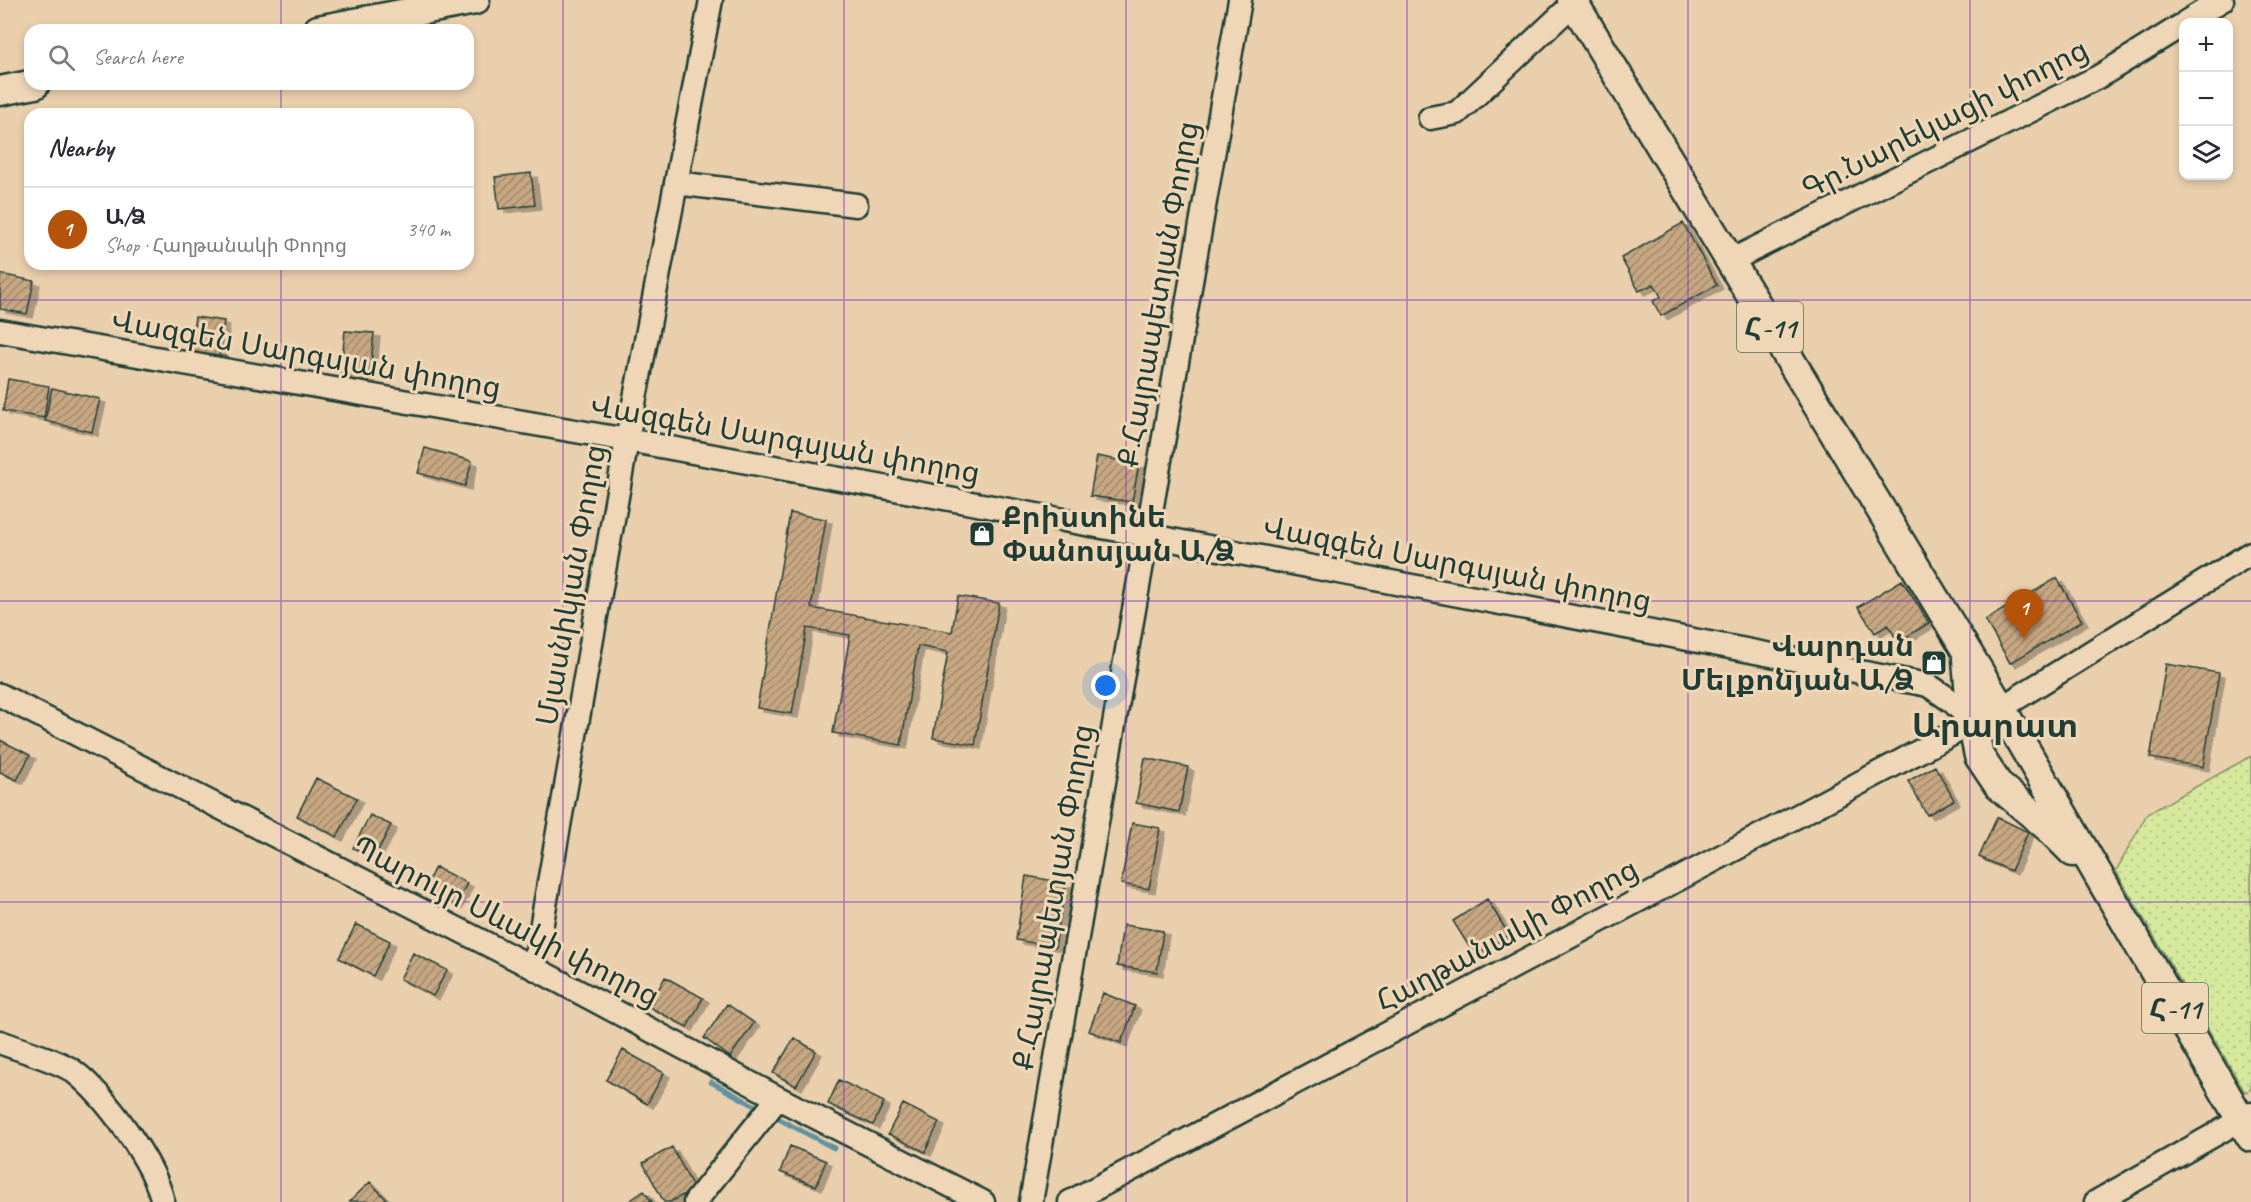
<!DOCTYPE html>
<html lang="en">
<head>
<meta charset="utf-8">
<style>
	body { margin:0; font-family:Caveat,"Noto Sans Armenian",sans-serif; background:#f2f2f3; color:#2b2b33 }
	.controls { position:absolute; right:18px; top:18px; display:grid; overflow:hidden; border-radius:12px; box-shadow:0 3px 9px #0003 }
	.controls button { width:54px; height:54px; display:grid; place-items:center; padding:0; border:0; border-bottom:2px solid #e1e1e2; background:#fff; color:#2b2b33; font:30px sans-serif }
	.you { position:absolute; left:1106px; top:686px; width:21px; height:21px; margin:-15px; border:4px solid #fff; border-radius:50%; background:#1a73e8; box-shadow:0 0 0 9px #1a73e833 }
	.badge { display:grid; place-items:center; width:39px; height:39px; border-radius:50%; background:#b45309; color:#fff; font-size:20px; font-weight:700 }
	.pin { position:absolute; translate:-50% -50px; filter:drop-shadow(0 2px 3px #0008) }
	.pin::after { content:''; position:absolute; top:32px; width:21px; height:18px; background:inherit; clip-path:polygon(0 0,100% 0,50% 100%) }
	.list { margin:0; padding:0; list-style:none }
	h2 { display:flex; justify-content:space-between; align-items:center; height:78px; margin:0; padding:0 24px; font-size:26px }
	h2 small { font-size:20px; font-weight:400; color:#7c7c81 }
	.list li { display:grid; grid-template-columns:39px 1fr auto; gap:18px; align-items:center; box-sizing:border-box; height:84px; padding:0 24px; border-top:2px solid #e1e1e2 }
	.list b { display:block; font-size:22px; white-space:nowrap }
	.list p { margin:0; font-size:20px; white-space:nowrap; color:#7c7c81 }
	.list em { font-size:20px; font-style:normal; color:#7c7c81 }
	.icon { flex:none; width:33px; height:33px; fill:none; stroke:currentColor; stroke-width:2; stroke-linecap:round; stroke-linejoin:round }
	.map { position:relative; flex:none; width:2251px; height:1202px; overflow:hidden }
	.search { position:absolute; background:#fff; box-shadow:0 3px 9px #0003; left:24px; top:24px; width:450px; height:66px; display:flex; align-items:center; gap:15px; box-sizing:border-box; padding:0 21px; border-radius:18px; color:#7c7c81; font-size:22px }
	.panel { position:absolute; background:#fff; box-shadow:0 3px 9px #0003; left:24px; top:108px; width:450px; height:162px; border-radius:18px }
	.map>svg:first-child { display:block }
</style>
</head>
<body>
<div class="map">
<svg width="2251" height="1202" viewBox="0 0 2251 1202">
	<defs>
		<pattern id="park-dots" width="8" height="8" patternUnits="userSpaceOnUse" patternTransform="scale(1.5)"><rect width="8" height="8" fill="#d6e89c"/><path d="M2 2h.1M6 6h.1" fill="none" stroke="#b7c887" stroke-width="1.8" stroke-linecap="round"/></pattern>
		<pattern id="building-hatch" width="6" height="6" patternUnits="userSpaceOnUse" patternTransform="scale(1.5)"><rect width="6" height="6" fill="#c7a782"/><path d="M-1 1l2-2M0 6l6-6M5 7l2-2" fill="none" stroke="#a1896b"/></pattern>
		<filter id="shadow"><feDropShadow dx="6" dy="4" stdDeviation="0" flood-color="#0004"/></filter>
	</defs>
	<rect width="100%" height="100%" fill="#eacfad"/>
	<filter id="ink" filterUnits="userSpaceOnUse"><feTurbulence type="fractalNoise" baseFrequency=".0167" numOctaves="2"/><feDisplacementMap in="SourceGraphic" scale="12" xChannelSelector="R" yChannelSelector="G"/><feConvolveMatrix kernelMatrix="1 2 1 2 8 2 1 2 1" color-interpolation-filters="sRGB"/></filter>
	<g filter="url(#ink)">
		<path fill="url(#park-dots)" stroke="#7a9268" stroke-width="1.5" d="M2251 756V1089L2245 1092 2116 871 2147 814Z"/>
		<g fill="none" stroke-linecap="round" stroke-linejoin="round">
			<path stroke="#5f93a2" stroke-width="5" d="M711 1082 759 1108
				M775 1117 834 1148"/>
		</g>
		<path fill="url(#building-hatch)" stroke="#1f3d34" stroke-width="1.5" filter="url(#shadow)" d="M531 173 535 205 499 209 495 177Z
			M1683 223 1717 285 1661 316 1653 301 1661 297 1654 284 1639 291 1621 258Z
			M0 274 34 281 27 314 0 309Z
			M195 317 224 321 219 357 190 352Z
			M345 331 374 333 369 384 340 381Z
			M8 379 49 386 44 418 3 411Z
			M52 388 100 399 92 432 45 421Z
			M425 448 472 461 465 486 418 473Z
			M1097 456 1139 464 1132 502 1090 496Z
			M790 513 826 519 811 608 952 632 958 596 999 603 975 745 933 738 948 652 918 646 901 745 833 733 850 635 807 628 792 714 757 708Z
			M2057 578 2082 621 2010 663 1985 620Z
			M1902 580 1929 623 1898 642 1888 625 1875 633 1858 607Z
			M2166 664 2219 673 2203 767 2150 758Z
			M0 740 30 755 17 780 0 772Z
			M1145 758 1188 767 1179 812 1136 803Z
			M1935 766 1954 800 1927 815 1908 781Z
			M316 778 357 798 337 837 297 816Z
			M370 815 391 825 374 858 353 848Z
			M1997 817 2028 832 2011 871 1979 857Z
			M1132 823 1160 828 1149 889 1121 884Z
			M435 867 467 883 456 905 424 890Z
			M1026 876 1066 883 1055 947 1016 940Z
			M1487 899 1509 935 1475 956 1453 921Z
			M356 924 390 941 373 976 339 958Z
			M1123 925 1163 931 1157 972 1117 966Z
			M413 953 447 970 433 996 400 979Z
			M665 977 703 998 687 1027 649 1007Z
			M1103 993 1135 1006 1121 1043 1089 1031Z
			M727 1004 754 1023 730 1057 704 1038Z
			M794 1038 816 1051 796 1086 773 1073Z
			M623 1050 664 1073 647 1104 606 1080Z
			M839 1080 884 1102 873 1125 828 1104Z
			M903 1104 939 1122 925 1152 888 1134Z
			M790 1146 826 1161 816 1186 780 1172Z
			M672 1147 694 1189 670 1202H664L643 1163Z
			M370 1182 389 1202 350 1201Z
			M644 1191 652 1202H628Z"/>
		<g fill="none" stroke-linecap="round" stroke-linejoin="round">
			<g stroke="#1f3d34" stroke-width="27">
				<path id="minor" d="M2186 22 2222 0
					M1430 118 1457 113 1574 3
					M676 183 856 205
					M1730 261 2100 76 2184 24
					M0 331 627 440 1146 535 1928 685 1953 702 1972 722
					M0 695 534 968 778 1098 983 1202
					M534 968 627 440 711 0
					M0 1042C17 1049 60 1061 73 1071 105 1095 154 1162 163 1202
					M695 1202 778 1098
					M1031 1202 1240 0
					M1070 1202 2001 708 2251 553
					M2096 1202 2251 1114"/>
			</g>
			<g stroke="#1f3d34" stroke-width="33">
				<path id="major" d="M1572 0 2001 708 2251 1137
					M318 30 475 0
					M0 91 35 84
					M1967 659 1972 722 1979 756 1999 786 2050 829 2073 852"/>
			</g>
			<use href="#minor" stroke="#eed6b6" stroke-width="22"/>
			<use href="#major" stroke="#eed6b6" stroke-width="28"/>
		</g>
	</g>
	<path fill="none" stroke="#7b2cbf" stroke-width="1.5" stroke-opacity="0.55" d="M281 0V30M563 0V1202M844 0V1202M1126 0V1202M1407 0V1202M1688 0V1202M1970 0V1202M281 84V114M281 264V1202M0 300H2251M0 601H2251M0 902H2251"/>
	<defs>
		<g id="shop-square" transform="scale(1.35)"><rect x="-9" y="-9" width="18" height="18" rx="4" fill="#1f3d34" stroke="#eed6b6"/><path d="M-5-2.5h2.3a2.7 3.5 0 0 1 5.4 0H5L5.5 6h-11ZM-1.5-2.5h3a1.5 2.3 0 0 0-3 0Z" fill="#fff"/></g>
	</defs>
	<g fill-rule="evenodd">
		<use href="#shop-square" x="982" y="534"/>
		<use href="#shop-square" x="1934" y="663"/>
	</g>
	<g text-anchor="middle" dominant-baseline="central" stroke-width="6" stroke-linejoin="round" paint-order="stroke">
		<g fill="#eed6b6" stroke="#5d6b5b" stroke-width="1.5">
			<rect x="1737" y="302" width="66" height="50" rx="4.5"/>
			<rect x="2142" y="983" width="66" height="50" rx="4.5"/>
		</g>
		<g font-size="28" font-weight="bold" fill="#1f3d34">
			<text x="1770" y="327">Հ-11</text>
			<text x="2175" y="1008">Հ-11</text>
		</g>
		<g font-size="30" fill="#1f3d34" stroke="#eed6b6">
			<text transform="translate(1945 119) rotate(-27)">Գր.Նարեկացի փողոց</text>
			<text transform="translate(1158 294) rotate(-80)">Ք.Հայրապետյան Փողոց</text>
			<text transform="translate(306 354) rotate(10)">Վազգեն Սարգսյան փողոց</text>
			<text transform="translate(785 439) rotate(10)">Վազգեն Սարգսյան փողոց</text>
			<text transform="translate(1457 564) rotate(11)">Վազգեն Սարգսյան փողոց</text>
			<text transform="translate(571 585) rotate(-80)">Մյասնիկյան Փողոց</text>
			<text transform="translate(1053 897) rotate(-80)">Ք.Հայրապետյան Փողոց</text>
			<text transform="translate(506 921) rotate(27)">Պարույր Սևակի փողոց</text>
			<text transform="translate(1507 935) rotate(-28)">Հաղթանակի Փողոց</text>
		</g>
		<g font-size="30" font-weight="bold" fill="#1f3d34" stroke="#eed6b6" text-anchor="start">
			<text x="1002" y="517">Քրիստինե<tspan x="1002" dy="34">Փանոսյան Ա/Ձ</tspan></text>
			<text x="1914" y="646" text-anchor="end">Վարդան<tspan x="1914" dy="34">Մելքոնյան Ա/Ձ</tspan></text>
		</g>
		<g font-size="33" font-weight="bold" fill="#1f3d34" stroke="#eed6b6">
			<text x="1995" y="726">Արարատ</text>
		</g>
	</g>
</svg>
<div class="controls">
<button>+</button>
<button>−</button>
<button><svg class="icon" aria-label="layers" viewBox="0 0 24 24"><path d="M12 4l9 5-9 5-9-5zM3 14l9 5 9-5"/></svg></button>
</div>
<div class="you"></div>
<div class="pin badge" style="left:2024px;top:639px">1</div>
<div class="search"><svg class="icon" aria-label="search" viewBox="0 0 24 24"><circle cx="10" cy="10" r="6"/><path d="M15 15l6 6"/></svg>Search here</div>
<section class="panel">
<h2>Nearby<small></small></h2>
<ul class="list">
<li><span class="badge">1</span><div><b>Ա/Ձ</b><p>Shop · Հաղթանակի Փողոց</p></div><em>340 m</em></li>
</ul>
</section>
</div>
</body>
</html>
